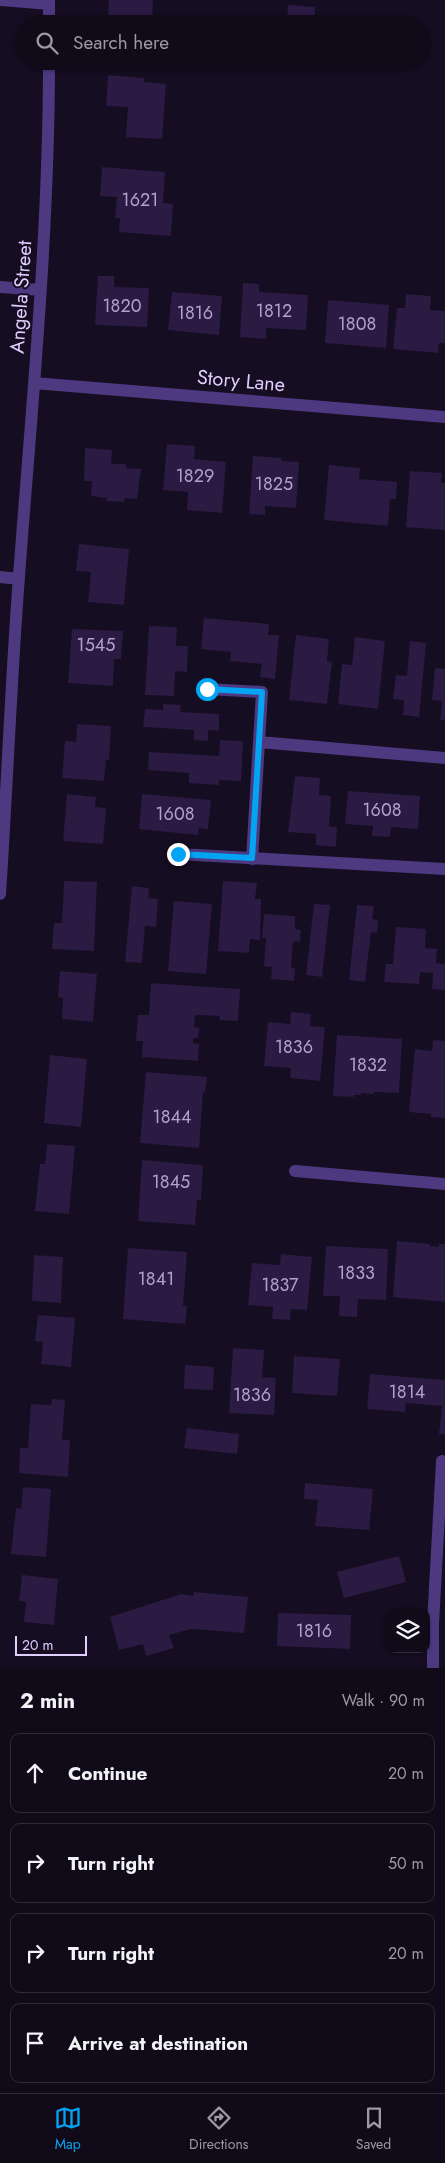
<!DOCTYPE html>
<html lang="en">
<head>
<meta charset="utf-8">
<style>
	body { margin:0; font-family:Jost,sans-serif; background:#1e1826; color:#f1f3f6 }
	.controls { position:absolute; right:15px; bottom:15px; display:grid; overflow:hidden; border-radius:10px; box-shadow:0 1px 4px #0004 }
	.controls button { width:45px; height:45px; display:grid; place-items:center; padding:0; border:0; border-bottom:1px solid #302b38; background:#100a19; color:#f1f3f6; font:25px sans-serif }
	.scale { position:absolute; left:15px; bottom:12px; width:72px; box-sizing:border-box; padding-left:5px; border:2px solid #dfcefe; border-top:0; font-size:14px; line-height:18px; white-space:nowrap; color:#dfcefe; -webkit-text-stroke:4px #150d21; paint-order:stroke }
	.stop { position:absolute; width:15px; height:15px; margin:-11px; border:4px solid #04a4f5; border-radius:50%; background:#fff }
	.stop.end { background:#04a4f5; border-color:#fff; box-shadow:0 1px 5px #0008 }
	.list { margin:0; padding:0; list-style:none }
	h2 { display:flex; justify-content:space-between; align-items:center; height:65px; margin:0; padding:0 20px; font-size:21px }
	h2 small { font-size:16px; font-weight:400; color:#9c9aa2 }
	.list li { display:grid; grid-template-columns:32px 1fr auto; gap:15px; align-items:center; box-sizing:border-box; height:80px; margin:0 10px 10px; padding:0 10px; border:1px solid #302b38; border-radius:10px }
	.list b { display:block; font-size:19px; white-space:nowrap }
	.list em { font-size:16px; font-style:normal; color:#9c9aa2 }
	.icon { flex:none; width:28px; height:28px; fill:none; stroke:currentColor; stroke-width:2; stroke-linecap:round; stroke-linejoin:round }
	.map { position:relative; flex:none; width:445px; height:1668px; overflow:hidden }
	.search { position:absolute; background:#100a19; box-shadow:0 1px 4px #0004; left:15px; right:15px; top:15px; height:55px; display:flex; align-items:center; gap:12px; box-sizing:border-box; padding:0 18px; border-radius:28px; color:#9c9aa2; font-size:19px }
	.sheet { height:425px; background:#100a19 }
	nav { display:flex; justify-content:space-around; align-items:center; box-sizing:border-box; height:70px; border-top:1px solid #302b38; background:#100a19; font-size:14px; color:#9c9aa2 }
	nav a { display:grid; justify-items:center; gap:2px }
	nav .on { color:#04a4f5 }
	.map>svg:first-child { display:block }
</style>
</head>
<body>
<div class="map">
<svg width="445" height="1668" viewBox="0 0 445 1668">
	<rect width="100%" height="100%" fill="#150d21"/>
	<path fill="#2b1a42" d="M109 0H153L152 24H115V17L108 16Z
		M288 5 315 7 314 24H287Z
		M108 75 144 78V82L166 84 162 139 126 137 128 107 106 106Z
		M102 167 165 172 163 203 173 204 171 236 119 232 120 218H115L117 197 100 196Z
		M98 276H114V287L149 288 147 327 95 325Z
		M243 283 259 284V292L308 295 306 330 266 328V339L240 337Z
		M172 292 222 296 219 335 168 330Z
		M406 294 431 296 430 310 445 311V343H439L438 353 393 349 397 308H405Z
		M328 300 389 305 386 348 325 343Z
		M167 444 195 446 194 459 226 462 222 513 187 510 188 492 163 490Z
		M85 448 112 450 111 464H126V468L141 469 137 499 125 498 124 502 106 501 107 498 91 496 92 481H84Z
		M253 456 282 458 281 461 299 462 296 508 265 506V515L249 514Z
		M329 465 360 468 359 479 397 482 396 499H390L388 526 324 520Z
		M410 471 442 473 441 483H445V530L406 527Z
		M79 544 129 549 124 605 88 602 91 572 76 571Z
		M204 618 269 624 268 635H279L275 679 260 677 262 664 230 661 231 652 201 649Z
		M149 626 177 627 176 646H188L187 672 175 671 174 696 145 695Z
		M72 629 123 631 121 659H114L113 686 68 683Z
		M296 635 329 639 327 661 332 662 327 704 289 700Z
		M355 637 385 641 378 709 338 704 342 664 352 665Z
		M410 641 426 643 419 717 403 715 404 700 393 699 396 675 407 676Z
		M435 668 445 669V720H440L442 701 432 700Z
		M163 704 181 705 180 712 219 714V731L208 730V741L194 740V730L143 727 145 709 163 710Z
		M77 724 111 726 109 760H106L104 781 62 778 65 741 76 742Z
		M220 740 243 741 241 781 219 780V785L189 783V773L148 770 149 752 219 756Z
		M295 776 320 778 319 795 331 796 329 826 337 827 336 847 316 845V834L288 832Z
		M348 791 420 796 418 829 391 827 390 837 372 836 373 826 345 824Z
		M67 794 96 797 95 807 106 808 103 844 63 841Z
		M142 794 211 800 208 829 199 828 198 835 139 829Z
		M64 881 97 882 94 951 52 949 54 923H62Z
		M223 881 257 883 255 899H261L260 940 250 939 249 953 218 951Z
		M132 886 149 888 148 898 158 899 156 927 145 926 142 963 125 962Z
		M174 901 212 904 206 974 168 971Z
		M314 904 330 905 322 977 306 975Z
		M357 905 374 906 372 919 378 920 377 933 371 932 365 982 349 980Z
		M264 914 295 916V929L301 930 300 942 293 941 291 968H295L294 981 271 979 272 967 264 966 266 938H262Z
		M396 927 426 929 425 948 437 949 436 963 445 964V990L432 989 433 973 420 972 419 984 384 982 386 964H393Z
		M60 971 97 974 93 1022 62 1019 63 998 58 997Z
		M151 983 240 989 238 1021 219 1020 220 1016 195 1015 194 1027 199 1028 198 1038H193V1043L199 1044 198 1061 142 1057 143 1041H136L138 1015H149Z
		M291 1012 311 1014 310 1026 325 1027 320 1081 290 1078 291 1068 264 1066 268 1022 290 1024Z
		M337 1035 402 1039 399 1093 374 1092V1094L361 1093V1095H354V1097L333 1096Z
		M433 1040 445 1041V1118L431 1117V1114L409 1112 415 1049 432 1051Z
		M50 1055 87 1059 81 1127 44 1123Z
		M146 1072 207 1077 205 1092H203L199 1148 140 1143Z
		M47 1144 75 1146 69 1214 35 1211 40 1164H45Z
		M142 1160 203 1165 201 1200H197L195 1225 138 1221Z
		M397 1241 430 1244V1246L439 1247V1244H445V1302L393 1297Z
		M326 1246 388 1249 386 1300 358 1299 357 1317 339 1316 340 1296H323Z
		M128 1248 187 1252 183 1306H187L185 1324 123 1319Z
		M281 1254 312 1257 307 1310 291 1309 290 1320 272 1319 273 1307 248 1305 252 1263 280 1265Z
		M34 1255 63 1257 61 1303 32 1301Z
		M38 1315 75 1318 71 1367 41 1364 43 1342 35 1341Z
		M233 1348 264 1350 262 1377 276 1378 274 1415 229 1413Z
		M294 1356 340 1359 337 1396 292 1393Z
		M185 1365 214 1367 213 1390 184 1389Z
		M370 1374 445 1380V1434H439L442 1406 406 1403 405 1412 367 1409Z
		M52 1399 65 1400 62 1440H70L68 1477 19 1473 20 1448H28L31 1404 51 1405Z
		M187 1428 239 1434 237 1454 184 1448Z
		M305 1483 373 1489 369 1530 315 1526 318 1500 304 1499Z
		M23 1487 51 1489 46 1557 11 1554 16 1508 21 1509Z
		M399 1556 406 1582 344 1598 337 1572Z
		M22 1575 58 1579 54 1625 24 1622 26 1602 19 1601Z
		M194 1592 248 1597 244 1633 191 1629 169 1635 174 1648 146 1656 143 1644 119 1650 110 1617 181 1594 193 1596Z
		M278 1613 351 1615 350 1649 277 1646Z"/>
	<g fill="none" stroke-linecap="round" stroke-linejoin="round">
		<path stroke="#4c397f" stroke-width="12" d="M2 0 49 4
			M49 24V0
			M0 287 41 290
			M34 383 445 417
			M0 577 19 579
			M207 689 262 692 252 859
			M259 742 445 758
			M178 854 445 869
			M0 894C7 788 11 682 19 576 32 404 49 233 49 61
			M295 1171 445 1184
			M433 1668V1624L442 1461"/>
	</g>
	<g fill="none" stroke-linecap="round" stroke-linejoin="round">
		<path stroke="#04a4f5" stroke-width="6" d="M178 854 252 858 262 692 207 689"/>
	</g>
	<g text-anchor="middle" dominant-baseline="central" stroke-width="4" stroke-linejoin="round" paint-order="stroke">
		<g font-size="18" fill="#b2a1cf">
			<text x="140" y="200">1621</text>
			<text x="122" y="306">1820</text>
			<text x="274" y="311">1812</text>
			<text x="195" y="313">1816</text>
			<text x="357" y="324">1808</text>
			<text x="195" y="476">1829</text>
			<text x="274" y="484">1825</text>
			<text x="96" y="645">1545</text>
			<text x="382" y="810">1608</text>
			<text x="175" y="814">1608</text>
			<text x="294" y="1047">1836</text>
			<text x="368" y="1065">1832</text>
			<text x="172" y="1117">1844</text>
			<text x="171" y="1182">1845</text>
			<text x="356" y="1273">1833</text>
			<text x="156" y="1279">1841</text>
			<text x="280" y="1285">1837</text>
			<text x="407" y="1392">1814</text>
			<text x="252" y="1395">1836</text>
			<text x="314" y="1631">1816</text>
		</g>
		<g font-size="20" fill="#dfcefe" stroke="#150d21">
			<text transform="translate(21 297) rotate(-86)">Angela Street</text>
			<text transform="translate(241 381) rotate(5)">Story Lane</text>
		</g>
	</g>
</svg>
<div class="controls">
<button><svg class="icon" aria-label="layers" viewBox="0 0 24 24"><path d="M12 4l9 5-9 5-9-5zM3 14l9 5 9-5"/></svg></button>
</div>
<div class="scale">20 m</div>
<div class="stop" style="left:207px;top:689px"></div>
<div class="stop end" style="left:178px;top:854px"></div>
<div class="search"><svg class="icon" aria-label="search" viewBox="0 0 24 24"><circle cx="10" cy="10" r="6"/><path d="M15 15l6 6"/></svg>Search here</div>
</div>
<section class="sheet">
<h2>2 min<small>Walk · 90 m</small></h2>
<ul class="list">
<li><svg class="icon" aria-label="ahead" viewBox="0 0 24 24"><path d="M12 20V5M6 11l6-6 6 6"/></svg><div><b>Continue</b></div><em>20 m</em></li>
<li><svg class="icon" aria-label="right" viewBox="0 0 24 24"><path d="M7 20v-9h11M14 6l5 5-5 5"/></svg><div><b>Turn right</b></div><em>50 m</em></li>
<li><svg class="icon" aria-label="right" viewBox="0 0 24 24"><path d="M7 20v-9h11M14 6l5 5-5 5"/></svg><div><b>Turn right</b></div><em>20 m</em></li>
<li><svg class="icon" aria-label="arrive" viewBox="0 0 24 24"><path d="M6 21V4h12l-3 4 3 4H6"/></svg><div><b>Arrive at destination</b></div></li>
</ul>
</section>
<nav>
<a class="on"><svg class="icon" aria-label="map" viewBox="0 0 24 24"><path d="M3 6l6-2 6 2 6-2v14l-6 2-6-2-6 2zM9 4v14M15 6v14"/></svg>Map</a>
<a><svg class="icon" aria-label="directions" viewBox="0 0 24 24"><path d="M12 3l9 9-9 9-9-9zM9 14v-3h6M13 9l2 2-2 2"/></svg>Directions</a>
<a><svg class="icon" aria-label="saved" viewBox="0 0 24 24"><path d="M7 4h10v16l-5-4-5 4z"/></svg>Saved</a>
</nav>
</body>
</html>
